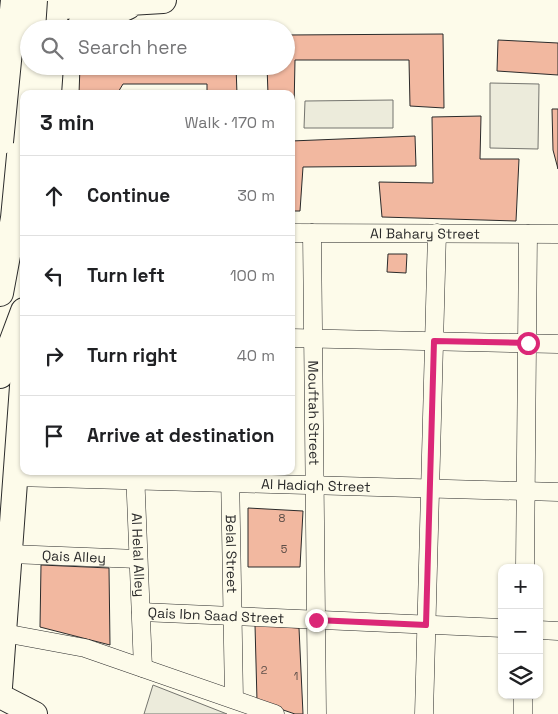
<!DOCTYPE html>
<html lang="en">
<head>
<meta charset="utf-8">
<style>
	body { margin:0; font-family:"Space Grotesk",sans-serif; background:#f2f2f2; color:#202124 }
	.controls { position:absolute; right:15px; bottom:15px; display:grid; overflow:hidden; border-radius:10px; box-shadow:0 1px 4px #0004 }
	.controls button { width:45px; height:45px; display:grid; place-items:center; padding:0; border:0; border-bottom:1px solid #e0e0e0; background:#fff; color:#202124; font:25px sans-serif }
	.stop { position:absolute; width:15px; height:15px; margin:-11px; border:4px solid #db2777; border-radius:50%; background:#fff }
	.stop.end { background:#db2777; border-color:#fff; box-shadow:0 1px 5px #0008 }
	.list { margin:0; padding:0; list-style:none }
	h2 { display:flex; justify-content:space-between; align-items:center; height:65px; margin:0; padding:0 20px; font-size:21px }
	h2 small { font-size:16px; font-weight:400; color:#757577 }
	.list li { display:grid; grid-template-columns:32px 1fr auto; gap:15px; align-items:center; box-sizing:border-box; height:80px; padding:0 20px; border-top:1px solid #e0e0e0 }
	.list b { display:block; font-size:19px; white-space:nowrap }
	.list em { font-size:16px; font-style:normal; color:#757577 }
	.icon { flex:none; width:28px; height:28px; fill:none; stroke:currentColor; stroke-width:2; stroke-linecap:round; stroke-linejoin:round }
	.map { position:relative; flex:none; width:558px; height:714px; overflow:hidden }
	.search { position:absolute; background:#fff; box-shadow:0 1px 4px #0004; left:20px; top:20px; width:275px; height:55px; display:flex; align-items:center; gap:12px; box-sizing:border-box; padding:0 18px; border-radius:28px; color:#757577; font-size:19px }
	.panel { position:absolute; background:#fff; box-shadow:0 1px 4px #0004; left:20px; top:90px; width:275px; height:385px; border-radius:10px }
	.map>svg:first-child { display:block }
</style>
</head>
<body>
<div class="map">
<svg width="558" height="714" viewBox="0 0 558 714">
	<rect width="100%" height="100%" fill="#fdfbea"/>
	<path fill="#ecebdb" stroke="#74746e" d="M490 83 539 84 538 149 490 148Z
		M393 100V128H304L305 101Z
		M153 685 227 714H144Z"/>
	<path fill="#f2b8a0" stroke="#2b2b2b" d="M443 34 444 108 410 106 409 60H295L294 109H291V94H268L267 66H286V35Z
		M498 40 558 43V75L497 71Z
		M80 66H236L237 94H207V84H123L117 94H79Z
		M552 109H558V169L553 150Z
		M481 116 480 159H519L516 221 382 217 379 182 433 183 432 117Z
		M415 136 416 166 303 167 300 211H291V141Z
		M388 254H407L406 273 387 272Z
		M248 508 303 511 300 567H248Z
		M41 565 109 568 110 645 40 627Z
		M255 625 299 628 303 714H295L257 701Z"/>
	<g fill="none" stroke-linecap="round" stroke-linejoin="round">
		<g stroke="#2b2b2b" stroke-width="19">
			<g id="street">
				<path id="s1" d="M291 233 558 234"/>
				<path id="s2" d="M312 233 317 714"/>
				<path d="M291 338 558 344"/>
				<path id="s3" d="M135 471 143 668"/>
				<path id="s4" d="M230 472 234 699"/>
				<path id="s5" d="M15 477 558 492"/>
				<path id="s6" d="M10 554 138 559"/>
				<path d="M525 568 528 234"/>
				<path id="s7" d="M141 612 502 628"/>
				<path d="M539 630 558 631"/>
				<path d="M4 633 85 648 275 714"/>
				<path d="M424 714 437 233"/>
				<path d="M523 714V695"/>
			</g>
		</g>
		<g stroke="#2b2b2b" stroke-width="26">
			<path id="secondary" d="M54 29 57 5
				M49 94 51 66
				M0 687 24 359
				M0 696 35 714"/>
		</g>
		<g stroke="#2b2b2b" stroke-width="28">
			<path id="primary" d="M11 9 163 0
				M78 29 128 6
				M0 45 29 42
				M26 94 29 61
				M0 293 14 218 24 114
				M0 375 24 311"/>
		</g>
		<use href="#street" stroke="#fdfbea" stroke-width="18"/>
		<use href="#secondary" stroke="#fdfbea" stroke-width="24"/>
		<use href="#primary" stroke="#fdfbea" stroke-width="26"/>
		<g stroke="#2b2b2b" stroke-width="28" stroke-linecap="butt">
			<path id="primary-bridge" d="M32 29 34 0
				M0 142 14 0"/>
		</g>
		<use href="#primary-bridge" stroke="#fdfbea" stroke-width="26"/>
	</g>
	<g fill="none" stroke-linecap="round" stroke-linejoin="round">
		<path stroke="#db2777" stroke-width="6" d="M316 620 426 625 434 341 528 343"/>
	</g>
	<g text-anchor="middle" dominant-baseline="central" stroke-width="4" stroke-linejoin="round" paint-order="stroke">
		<g font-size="11" fill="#5d4e48">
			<text x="282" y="518">8</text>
			<text x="284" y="549">5</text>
			<text x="264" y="670">2</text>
			<text x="296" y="676">1</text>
		</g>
		<g font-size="14" fill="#2b2b2b" stroke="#fdfbea">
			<text stroke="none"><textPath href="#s1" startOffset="134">Al Bahary Street</textPath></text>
			<text stroke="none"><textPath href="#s2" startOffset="180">Mouftah Street</textPath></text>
			<text stroke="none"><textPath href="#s5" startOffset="301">Al Hadiqh Street</textPath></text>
			<text stroke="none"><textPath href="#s3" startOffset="84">Al Helal Alley</textPath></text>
			<text stroke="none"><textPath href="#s4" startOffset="82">Belal Street</textPath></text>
			<text stroke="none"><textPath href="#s6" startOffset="64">Qais Alley</textPath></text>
			<text stroke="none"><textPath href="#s7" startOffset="75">Qais Ibn Saad Street</textPath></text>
		</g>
	</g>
</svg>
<div class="controls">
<button>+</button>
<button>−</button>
<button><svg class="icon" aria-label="layers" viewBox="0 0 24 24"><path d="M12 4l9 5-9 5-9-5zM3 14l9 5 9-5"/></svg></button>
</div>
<div class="stop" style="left:528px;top:343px"></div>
<div class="stop end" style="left:316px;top:620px"></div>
<div class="search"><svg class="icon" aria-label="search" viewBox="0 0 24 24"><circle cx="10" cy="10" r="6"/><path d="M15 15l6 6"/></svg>Search here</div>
<section class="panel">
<h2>3 min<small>Walk · 170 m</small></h2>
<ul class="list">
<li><svg class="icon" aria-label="ahead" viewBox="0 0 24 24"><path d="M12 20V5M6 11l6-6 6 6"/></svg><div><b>Continue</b></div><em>30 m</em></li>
<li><svg class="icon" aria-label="left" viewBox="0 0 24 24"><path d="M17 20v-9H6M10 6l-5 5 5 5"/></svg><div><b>Turn left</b></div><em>100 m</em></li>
<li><svg class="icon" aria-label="right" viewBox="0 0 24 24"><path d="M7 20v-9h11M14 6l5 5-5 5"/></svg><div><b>Turn right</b></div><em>40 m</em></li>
<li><svg class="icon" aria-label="arrive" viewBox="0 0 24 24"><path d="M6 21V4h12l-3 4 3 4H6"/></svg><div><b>Arrive at destination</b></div></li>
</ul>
</section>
</div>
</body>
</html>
